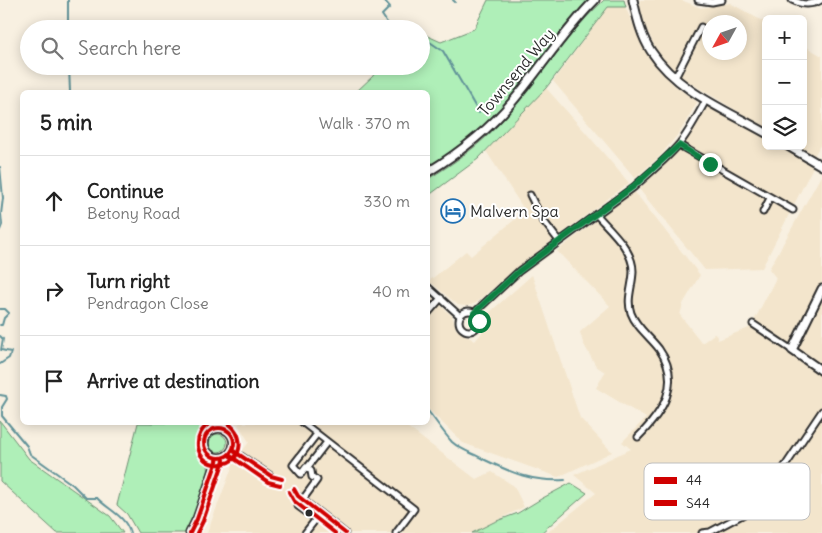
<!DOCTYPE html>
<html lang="en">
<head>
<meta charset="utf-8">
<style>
	body { margin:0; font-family:Delius,sans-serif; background:#f6f6f6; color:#222 }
	.controls { position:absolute; right:15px; top:15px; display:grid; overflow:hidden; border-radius:8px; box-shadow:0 2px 12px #0003 }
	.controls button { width:45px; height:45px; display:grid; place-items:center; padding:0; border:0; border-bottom:1px solid #e0e0e0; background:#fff; color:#222; font:25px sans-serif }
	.compass { position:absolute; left:702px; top:15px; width:45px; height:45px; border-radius:50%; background:#fff; box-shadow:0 2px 12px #0003; rotate:230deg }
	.stop { position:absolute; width:15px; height:15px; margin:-11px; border:4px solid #0b8043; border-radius:50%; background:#fff }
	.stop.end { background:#0b8043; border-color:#fff; box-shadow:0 1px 5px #0008 }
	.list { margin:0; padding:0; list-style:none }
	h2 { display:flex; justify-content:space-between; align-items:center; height:65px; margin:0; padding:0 20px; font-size:21px }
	h2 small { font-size:16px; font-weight:400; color:#767676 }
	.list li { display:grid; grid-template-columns:32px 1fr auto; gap:15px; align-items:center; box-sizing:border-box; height:90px; padding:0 20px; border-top:1px solid #e0e0e0 }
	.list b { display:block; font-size:19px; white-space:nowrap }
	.list p { margin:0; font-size:16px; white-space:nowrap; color:#767676 }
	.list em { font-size:16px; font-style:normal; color:#767676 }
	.icon { flex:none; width:28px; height:28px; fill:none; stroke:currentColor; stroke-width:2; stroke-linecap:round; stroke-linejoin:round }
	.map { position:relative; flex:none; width:822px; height:533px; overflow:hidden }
	.search { position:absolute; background:#fff; box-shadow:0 2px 12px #0003; left:20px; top:20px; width:410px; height:55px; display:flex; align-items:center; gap:12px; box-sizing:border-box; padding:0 18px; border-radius:28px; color:#767676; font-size:19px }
	.panel { position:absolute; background:#fff; box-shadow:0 2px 12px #0003; left:20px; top:90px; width:410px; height:335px; border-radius:8px }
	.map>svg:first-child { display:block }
</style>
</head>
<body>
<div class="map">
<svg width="822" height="533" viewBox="0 0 822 533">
	<rect width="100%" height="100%" fill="#f8f0e1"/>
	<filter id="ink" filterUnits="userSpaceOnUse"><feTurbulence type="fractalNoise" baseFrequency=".02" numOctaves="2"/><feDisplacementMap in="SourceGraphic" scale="10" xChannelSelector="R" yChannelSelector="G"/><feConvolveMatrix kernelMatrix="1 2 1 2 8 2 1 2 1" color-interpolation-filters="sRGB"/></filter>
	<g filter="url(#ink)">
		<path fill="#f3e5cc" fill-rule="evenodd" d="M640 0H681L701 8 730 3 766 23V128L672 72 655 47 645 26 640 6ZM710 22H740V52H710Z
			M608 7H625L649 57 674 85 697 102 680 132 659 157 635 178 553 81Z
			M803 45 822 56V142L814 156 798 146H803Z
			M546 88 587 134 629 183 521 264 476 303 467 306 458 305 429 281 466 251 471 256 525 211 486 151Z
			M708 106 766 138V146H780L814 165 762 268 705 270 639 189 676 153Z
			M822 174V533H547L596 493 574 475 631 449 622 442 646 418 596 388 605 372 596 366 583 343 580 332 610 306 557 251 634 191 700 275 683 304 680 315 702 343 714 334 716 335 718 340 749 328 755 319 776 278 769 269Z
			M532 275 580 418 612 452 558 477 463 443 428 409V294L452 316 456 329 475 341 491 322 490 312Z
			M240 423H402L476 479 492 472 514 486 524 507 471 533H207L234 462 249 442 238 424Z"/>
		<path fill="#afefb8" stroke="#6d8d72" d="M488 0H591C559 33 533 72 502 106 481 130 454 150 428 167V92H356L373 76 378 66H421V33L441 42 474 29Z
			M604 0H624L626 7H608L546 88 478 159 428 196V179C453 164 480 145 500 123 537 84 564 36 604 0Z
			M0 421 29 459 110 516 123 533H57L0 481Z
			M138 423H216C213 427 207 429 204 433 195 445 211 459 208 474 203 495 194 514 185 533H138L127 514 117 505Z
			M209 443a9 9 0 1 1 18 0a9 9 0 1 1-18 0Z
			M571 483 587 493 541 533H472L494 522 518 513 541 499Z"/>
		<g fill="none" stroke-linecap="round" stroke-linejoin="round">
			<path stroke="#619298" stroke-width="2" d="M384 0 390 7 382 15 388 24 404 29
				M453 0 455 2
				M68 29V0
				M421 36 443 51 479 113
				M69 66 70 92
				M0 167 3 198 1 214 2 225 0 230
				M0 309H5L9 313 4 318 2 325H0
				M0 336 3 339 1 350 11 352 9 358 0 364
				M0 395 6 396 7 399 2 407V416L27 446 30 454 73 485 86 498H97C107 509 126 516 130 533
				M428 411C436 421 443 432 452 442 461 450 472 453 483 459 512 473 532 482 565 480"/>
			<g stroke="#2b2b2b" stroke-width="9">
				<path id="street" d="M698 0 712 2 722 0
					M792 0C802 5 811 6 821 0
					M673 75 677 74 701 27
					M679 145 793 210
					M530 195 542 219 559 241
					M763 212 770 198
					M596 214C609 229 633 249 633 271 633 285 626 299 631 313 636 327 650 337 659 349 683 383 662 413 638 437
					M428 287 460 316
					M459 321a10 10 0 1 1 20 0a10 10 0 1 1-20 0Z
					M428 313 441 298
					M474 313 519 271 634 187C649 173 667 159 680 143 690 130 698 115 706 100
					M753 324 792 350
					M302 422 414 509 396 533
					M232 450 271 476
					M307 468 327 442
					M298 496 345 533
					M305 533 316 519 298 506 317 480 312 477 311 471 306 467 301 474 293 465 317 434
					M702 533 710 532 744 514 765 496 822 411"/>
			</g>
			<g stroke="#2b2b2b" stroke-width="11">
				<path id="secondary" d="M633 0C637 17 641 36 651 51 677 91 726 110 766 133
					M788 146 822 166
					M428 172C459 153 489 130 513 101 541 68 564 31 595 0
					M822 289 792 350 822 371
					M204 443a15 15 0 1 1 30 0a15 15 0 1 1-30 0Z
					M190 533 197 519 218 458"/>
			</g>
			<use href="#street" stroke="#fff" stroke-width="5"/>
			<use href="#secondary" stroke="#fff" stroke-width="7"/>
			<g stroke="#fff" stroke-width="8">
				<path id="bus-1" d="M204 443a15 15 0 1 1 30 0a15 15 0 1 1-30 0Z
					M232 450 271 476 282 479
					M294 489 298 496 345 533
					M190 533 197 519 218 458"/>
			</g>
			<g stroke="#fff" stroke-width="8">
				<path id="bus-2" d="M213 422C189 432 195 467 221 464 245 462 245 430 225 422
					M229 455 268 482 280 485
					M289 492 294 501 335 533
					M197 533 203 521 224 460"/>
			</g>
			<use href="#bus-1" stroke="#d00000" stroke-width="4"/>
			<use href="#bus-2" stroke="#d00000" stroke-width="4"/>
		</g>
	</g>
	<g fill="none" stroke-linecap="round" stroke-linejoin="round" filter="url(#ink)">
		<path stroke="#0b8043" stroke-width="6" d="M479 321 474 313 519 271 634 186 679 145 710 164"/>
	</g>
	<defs>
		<g id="hotel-ring" transform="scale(1.25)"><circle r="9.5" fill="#fff" stroke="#1f6fb2" stroke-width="1.5"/><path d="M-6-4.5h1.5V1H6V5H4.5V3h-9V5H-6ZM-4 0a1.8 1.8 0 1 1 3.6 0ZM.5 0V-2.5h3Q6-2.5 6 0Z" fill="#1f6fb2"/></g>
	</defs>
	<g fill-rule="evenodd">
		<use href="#hotel-ring" x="453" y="211"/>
	</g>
	<circle fill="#2b2b2b" stroke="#fff" stroke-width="2" cx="309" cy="513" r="4.5"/>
	<g text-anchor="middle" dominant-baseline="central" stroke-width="4" stroke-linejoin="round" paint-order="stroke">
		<g font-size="16" fill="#2b2b2b" stroke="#fff">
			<text transform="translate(516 72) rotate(-50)">Townsend Way</text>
		</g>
		<g font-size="16" fill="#2b2b2b" stroke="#fff" text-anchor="start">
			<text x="470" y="211">Malvern Spa</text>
		</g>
	</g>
	<rect x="644" y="463" width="166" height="57" rx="8" fill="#fff" stroke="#bfbfbf" stroke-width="1"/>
	<rect x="654" y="477" width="23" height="7" fill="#d00000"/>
	<rect x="654" y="500" width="23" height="6" fill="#d00000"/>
	<g font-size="14" fill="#2b2b2b">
		<text x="686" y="485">44</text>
		<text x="686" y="508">S44</text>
	</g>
</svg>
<div class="controls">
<button>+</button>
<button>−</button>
<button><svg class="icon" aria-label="layers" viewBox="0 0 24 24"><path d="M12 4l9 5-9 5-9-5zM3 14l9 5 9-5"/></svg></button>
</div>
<svg class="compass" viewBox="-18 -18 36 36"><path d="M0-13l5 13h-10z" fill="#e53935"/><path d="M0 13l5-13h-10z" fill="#767676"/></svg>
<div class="stop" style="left:479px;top:321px"></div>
<div class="stop end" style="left:710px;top:164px"></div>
<div class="search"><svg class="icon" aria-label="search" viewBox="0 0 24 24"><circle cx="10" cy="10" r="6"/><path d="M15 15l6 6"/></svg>Search here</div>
<section class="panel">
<h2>5 min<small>Walk · 370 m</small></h2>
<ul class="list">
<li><svg class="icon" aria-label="ahead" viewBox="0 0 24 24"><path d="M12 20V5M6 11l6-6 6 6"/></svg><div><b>Continue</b><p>Betony Road</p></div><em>330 m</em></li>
<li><svg class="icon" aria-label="right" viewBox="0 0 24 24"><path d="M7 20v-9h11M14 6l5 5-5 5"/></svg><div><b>Turn right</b><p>Pendragon Close</p></div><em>40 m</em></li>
<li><svg class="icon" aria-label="arrive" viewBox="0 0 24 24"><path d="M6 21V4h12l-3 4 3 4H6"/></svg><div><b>Arrive at destination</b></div></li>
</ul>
</section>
</div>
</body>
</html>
